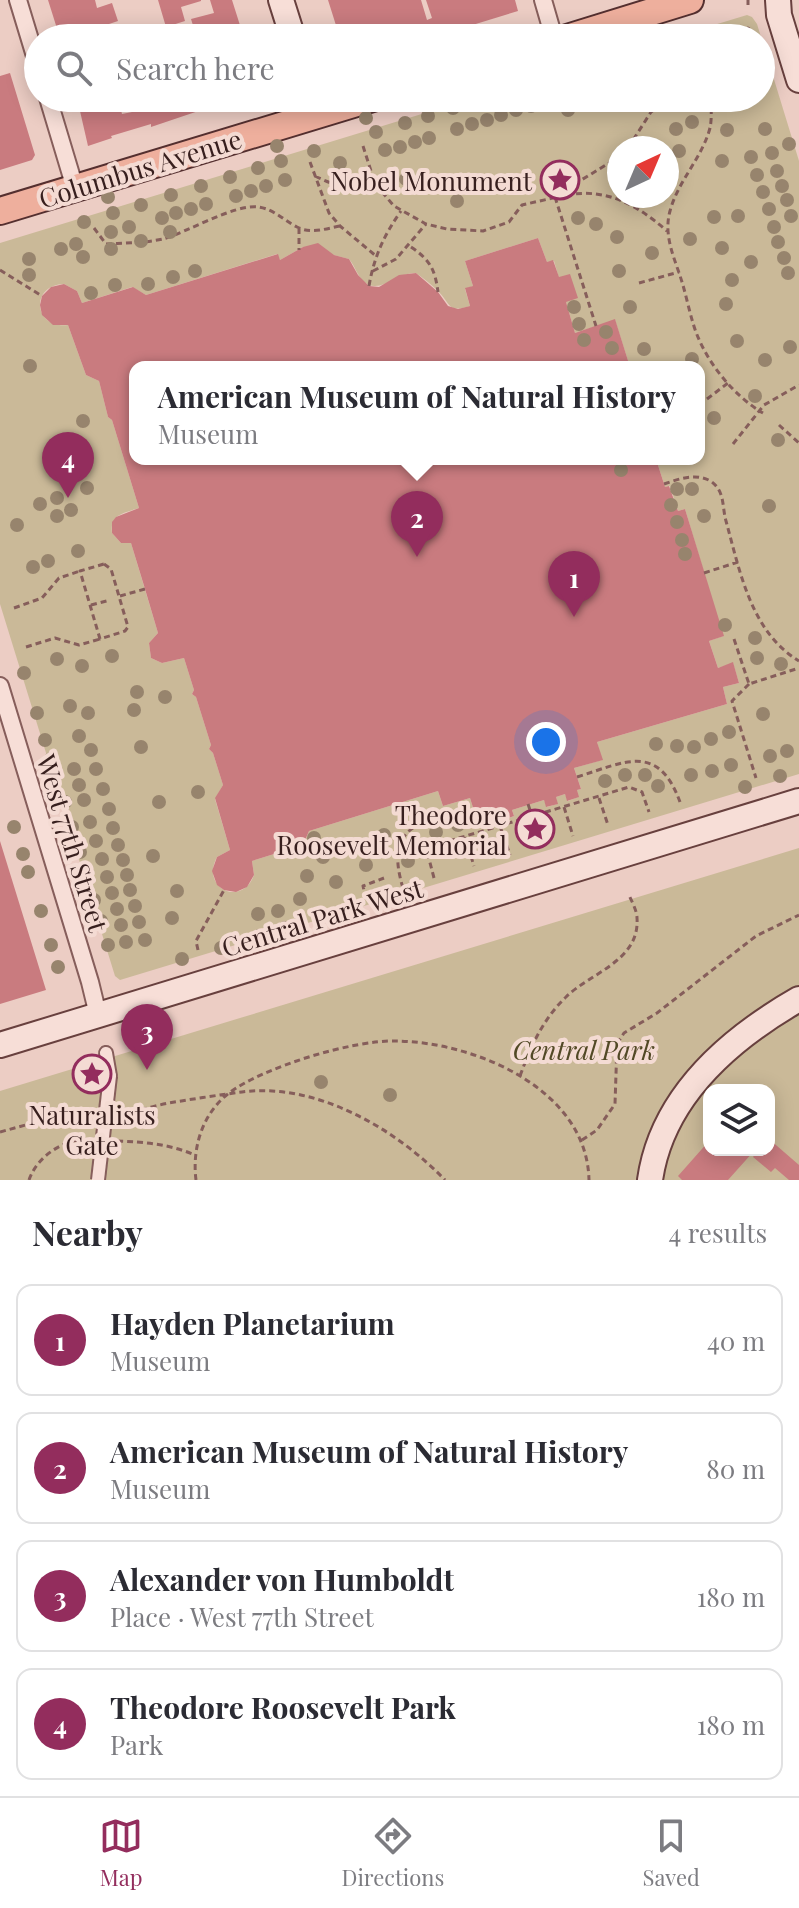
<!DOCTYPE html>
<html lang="en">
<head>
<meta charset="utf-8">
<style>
	body { margin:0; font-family:"Playfair Display",serif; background:#f2f2f3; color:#2b2b33 }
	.controls { position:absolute; right:24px; bottom:24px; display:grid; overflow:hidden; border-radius:16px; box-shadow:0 4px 20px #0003 }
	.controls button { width:72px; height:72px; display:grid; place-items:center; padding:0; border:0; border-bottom:2px solid #e1e1e2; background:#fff; color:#2b2b33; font:40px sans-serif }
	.compass { position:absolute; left:607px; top:136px; width:72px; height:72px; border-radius:50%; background:#fff; box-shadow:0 4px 20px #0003; rotate:44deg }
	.you { position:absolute; left:546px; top:742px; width:28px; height:28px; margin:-20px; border:6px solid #fff; border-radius:50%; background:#1a73e8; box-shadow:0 0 0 12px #1a73e833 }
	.badge { display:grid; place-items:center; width:52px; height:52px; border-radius:50%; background:#932d5d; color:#fff; font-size:26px; font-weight:700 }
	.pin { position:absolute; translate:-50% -66px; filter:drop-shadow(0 2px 4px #0008) }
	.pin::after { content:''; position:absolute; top:42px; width:28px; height:24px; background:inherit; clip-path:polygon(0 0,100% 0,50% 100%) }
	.popup { position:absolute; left:129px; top:361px; width:576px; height:104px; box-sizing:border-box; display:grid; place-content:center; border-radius:16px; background:#fff; filter:drop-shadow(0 2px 6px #0005); font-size:26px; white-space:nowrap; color:#7c7c81 }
	.popup b { font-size:30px; color:#2b2b33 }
	.popup::after { content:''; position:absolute; left:50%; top:100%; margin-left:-16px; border:16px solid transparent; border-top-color:#fff }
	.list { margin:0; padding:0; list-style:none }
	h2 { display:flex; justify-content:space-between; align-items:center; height:104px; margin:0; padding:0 32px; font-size:34px }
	h2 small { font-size:26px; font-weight:400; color:#7c7c81 }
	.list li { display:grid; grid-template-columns:52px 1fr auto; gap:24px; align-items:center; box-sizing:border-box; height:112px; margin:0 16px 16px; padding:0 16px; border:2px solid #e1e1e2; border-radius:16px }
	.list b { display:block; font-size:30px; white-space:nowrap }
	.list p { margin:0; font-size:26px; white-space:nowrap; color:#7c7c81 }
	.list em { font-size:26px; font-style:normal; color:#7c7c81 }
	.icon { flex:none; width:44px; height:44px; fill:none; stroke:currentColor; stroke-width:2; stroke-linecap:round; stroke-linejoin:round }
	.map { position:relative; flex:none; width:799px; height:1180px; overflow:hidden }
	.search { position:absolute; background:#fff; box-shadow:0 4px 20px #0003; left:24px; right:24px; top:24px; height:88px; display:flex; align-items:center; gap:20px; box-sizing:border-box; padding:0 28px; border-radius:44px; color:#7c7c81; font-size:30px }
	.sheet { height:616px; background:#fff }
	nav { display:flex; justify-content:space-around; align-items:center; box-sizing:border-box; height:112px; border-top:2px solid #e1e1e2; background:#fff; font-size:22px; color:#7c7c81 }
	nav a { display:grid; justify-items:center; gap:4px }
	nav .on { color:#932d5d }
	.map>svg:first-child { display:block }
</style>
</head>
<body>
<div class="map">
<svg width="799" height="1180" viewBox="0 0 799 1180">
	<rect width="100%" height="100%" fill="#eccdc4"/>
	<path fill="#cab998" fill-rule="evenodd" d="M747 15 752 17 757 24 799 161V774L120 980 115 976 0 604V243L474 98H761V38H671ZM619 148H667V196H619ZM538 238 547 262 554 261 575 333 615 320 630 367H699V459H656L665 487 670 486 678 511 685 509 723 636 709 641 718 668 733 663 739 683 723 687 727 704 597 742 602 760 574 768 581 789 577 790 578 797 568 801 565 794 556 797 557 804 547 807 544 800 512 810 514 816 504 820 501 813 491 816 483 826 481 819 477 820 470 798 443 806 438 791 309 831 303 845 252 861 254 875C242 908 200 888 217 857L230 850 215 799 223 785 213 753 209 749 211 745 196 697 192 694 194 690 184 658 162 663 151 658 149 643 158 633 131 543H121L112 533C110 514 124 513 139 508L112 420 108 417 99 381 86 375 68 325C33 329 30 285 64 284L77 291 82 303 132 287 146 295 277 254 280 260 303 247 349 259C355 266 357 275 363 281 379 296 397 272 416 273 423 278 431 284 438 291 452 305 447 313 470 306L465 289 473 286 465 261Z
		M799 848V1180H0V1091ZM709 1090H769V1150H709Z"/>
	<path fill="#c97b7f" d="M48 0H95L97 8 112 3 118 21 103 26 106 38H60Z
		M158 0H201V1L181 7 185 21 166 27Z
		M210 0H232L244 38H213L219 35 217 29 196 35 191 19 214 13Z
		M328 0H421L427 20 432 18 426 0H515L518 11 430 38H340Z
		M10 73 35 155 32 160 0 170V76Z
		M77 98H118L122 114 132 112 128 98 234 99 151 127V124L111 136 112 138 88 146Z
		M538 238 547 262 553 260 559 277 570 274 578 298 566 302 575 333 615 319 630 367H135V459H656L665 487 669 486 678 511 685 509 724 636 709 641 718 668 733 662 739 683 723 687 727 704 597 742 603 760 574 768 581 789 577 790 579 797 567 801 565 794 556 797 558 804 546 807 544 800 512 810 514 816 503 820 501 813 491 816 493 823 483 826 481 819 477 820 470 798 443 806 438 791 309 831 303 845 252 861 254 875 247 887 236 892 224 890 217 885 212 871 217 857 230 850 215 798 223 785 213 753 209 749 211 745 196 697 192 694 194 690 184 658 162 663 151 658 149 643 158 633 145 589 131 543H121L112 533V522L116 517 139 508 112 420 108 417 99 381 86 375 68 325H53L42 315 40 305 42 296 51 287 64 284 77 291 82 303 133 287 146 295 278 254 280 260 303 247 318 243 334 255 349 259 358 275 369 286 379 287 399 275 416 273 438 292 448 306 458 309 470 306 465 288 473 286 465 261Z
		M0 841 46 990 0 1004Z
		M769 1139 799 1165V1180H789L775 1168 771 1172 753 1157 756 1153 754 1151 728 1180H682L678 1176 709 1141V1150H769Z"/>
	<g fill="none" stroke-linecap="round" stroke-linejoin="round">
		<g stroke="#865e5b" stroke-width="16">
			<path id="pedestrian" d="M106 1053 110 1076"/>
		</g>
		<g stroke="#865e5b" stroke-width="20">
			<path id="minor" d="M18 0 38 66
				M543 0 554 38
				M48 98 75 188
				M0 686 90 982 98 1015"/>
		</g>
		<g stroke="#68403e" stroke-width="28">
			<path id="secondary" d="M281 0 293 38
				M778 0 779 15 799 80
				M0 1045 799 801
				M650 1180C662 1096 729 1039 799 999"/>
		</g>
		<g stroke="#542f2f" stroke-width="30">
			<path id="primary" d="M567 38 690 0
				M0 211 373 98"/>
		</g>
		<path stroke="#865e5b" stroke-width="3" stroke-dasharray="6 4" stroke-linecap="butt" d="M748 0V5
			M743 38 749 27
			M711 98C711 108 712 119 710 128 702 158 678 181 670 211 663 236 675 259 682 282 686 295 689 310 693 323 703 358 732 395 763 413
			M363 146 371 171 382 192 394 206 426 224 447 229 483 231 509 222 522 205 566 195 578 182 619 157
			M628 148 651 112 670 98
			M310 162 329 213 340 226 376 256
			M315 176C337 187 354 191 379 186
			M566 195C607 188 636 204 667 231
			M555 197 596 326
			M94 228 106 244C125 243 144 243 163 239 188 232 234 204 258 207 274 209 283 220 297 227 310 234 325 229 340 226
			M299 228V250
			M411 247C430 260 435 269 438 292
			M0 270 42 296
			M373 271 396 259 426 224
			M639 283 679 272
			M369 286C374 257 384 235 401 211
			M707 399 728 383
			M779 425 799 443
			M733 444 764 405 799 385
			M664 484C679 479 697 472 712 482 725 492 722 507 726 521 740 572 751 632 799 661
			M104 564 111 569 128 627 125 631 100 639 80 571Z
			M704 573 738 562
			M120 596 145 589
			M91 605 110 600
			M14 608 42 598 59 578 80 571
			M734 639 749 684 799 668
			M26 647 55 638 79 645 100 639
			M749 684 732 701 756 778
			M577 777C625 762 658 742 680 802
			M599 798 608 825
			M528 804 532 816
			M564 807 573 836
			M500 826 510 855
			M465 837 474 866
			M434 878 428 855 439 844 629 787 642 792 649 812
			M403 888C383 823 423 822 473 807
			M366 899 363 886 384 878
			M198 950 196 941 224 890
			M520 1076C531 1046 543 1019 566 997 590 973 640 961 637 918 637 911 632 902 629 895
			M121 1112C137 1112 153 1106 169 1103 193 1099 218 1095 242 1092 316 1082 396 1129 445 1180
			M0 1132 69 1113 89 1111
			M582 1140 597 1130 615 1104 617 1044 624 1033 657 1013 756 936 799 915
			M117 1141C145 1142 169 1144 195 1155
			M29 1180C37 1157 61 1141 85 1139
			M196 1180C192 1148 202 1114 229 1093 264 1067 352 1040 396 1041 475 1042 587 1089 589 1180"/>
		<use href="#pedestrian" stroke="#f7ded7" stroke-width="12"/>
		<use href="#minor" stroke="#f7ded7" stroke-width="16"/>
		<use href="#secondary" stroke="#f7ded7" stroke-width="24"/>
		<use href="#primary" stroke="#eeaf9d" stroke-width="26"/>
		<g stroke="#865e5b" stroke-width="16" stroke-linecap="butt">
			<path id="pedestrian-bridge" d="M98 1180 110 1076"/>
		</g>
		<use href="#pedestrian-bridge" stroke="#f7ded7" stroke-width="12"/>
	</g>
	<g fill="#97846d">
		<circle cx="531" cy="106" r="7"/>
		<circle cx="453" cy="108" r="7"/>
		<circle cx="516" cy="110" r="7"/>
		<circle cx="568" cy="110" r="7"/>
		<circle cx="501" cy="115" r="7"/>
		<circle cx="428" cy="116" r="7"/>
		<circle cx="366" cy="118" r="7"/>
		<circle cx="487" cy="120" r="7"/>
		<circle cx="692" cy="122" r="7"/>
		<circle cx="405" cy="123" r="7"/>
		<circle cx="472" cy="124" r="7"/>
		<circle cx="457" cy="129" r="7"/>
		<circle cx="676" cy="129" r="7"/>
		<circle cx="765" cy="129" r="7"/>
		<circle cx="727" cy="130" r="7"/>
		<circle cx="376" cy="132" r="7"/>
		<circle cx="429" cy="138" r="7"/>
		<circle cx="415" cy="142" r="7"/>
		<circle cx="789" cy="144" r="7"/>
		<circle cx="277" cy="146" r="7"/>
		<circle cx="400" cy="147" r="7"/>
		<circle cx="385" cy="150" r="7"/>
		<circle cx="314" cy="151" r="7"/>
		<circle cx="679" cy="151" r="7"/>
		<circle cx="772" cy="153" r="7"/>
		<circle cx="751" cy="157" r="7"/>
		<circle cx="281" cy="161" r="7"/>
		<circle cx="722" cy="161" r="7"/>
		<circle cx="340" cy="163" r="7"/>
		<circle cx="258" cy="168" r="7"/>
		<circle cx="777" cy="171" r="7"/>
		<circle cx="757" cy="175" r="7"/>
		<circle cx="230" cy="177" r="7"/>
		<circle cx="406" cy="179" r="7"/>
		<circle cx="285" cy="180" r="7"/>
		<circle cx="475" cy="180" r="7"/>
		<circle cx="521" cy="184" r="7"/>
		<circle cx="201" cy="186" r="7"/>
		<circle cx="266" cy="186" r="7"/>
		<circle cx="782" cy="186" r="7"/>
		<circle cx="251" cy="191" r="7"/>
		<circle cx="763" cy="192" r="7"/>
		<circle cx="171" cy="195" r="7"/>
		<circle cx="236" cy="196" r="7"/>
		<circle cx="108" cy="197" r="7"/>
		<circle cx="787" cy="200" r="7"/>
		<circle cx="457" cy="201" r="7"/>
		<circle cx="206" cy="204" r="7"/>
		<circle cx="141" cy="205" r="7"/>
		<circle cx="191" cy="209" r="7"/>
		<circle cx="769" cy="209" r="7"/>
		<circle cx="113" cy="213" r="7"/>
		<circle cx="176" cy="213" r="7"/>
		<circle cx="738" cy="216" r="7"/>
		<circle cx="791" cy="216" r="7"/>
		<circle cx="714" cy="217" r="7"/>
		<circle cx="162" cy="218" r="7"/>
		<circle cx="578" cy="218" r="7"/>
		<circle cx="84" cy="222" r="7"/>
		<circle cx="596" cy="224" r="7"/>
		<circle cx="129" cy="227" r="7"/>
		<circle cx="774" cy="227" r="7"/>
		<circle cx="111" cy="232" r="7"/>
		<circle cx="170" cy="232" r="7"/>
		<circle cx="617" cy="237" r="7"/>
		<circle cx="690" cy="239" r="7"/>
		<circle cx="141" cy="241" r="7"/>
		<circle cx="778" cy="242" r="7"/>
		<circle cx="76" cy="244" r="7"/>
		<circle cx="722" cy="248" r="7"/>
		<circle cx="61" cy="249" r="7"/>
		<circle cx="111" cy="249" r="7"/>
		<circle cx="652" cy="253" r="7"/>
		<circle cx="83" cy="257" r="7"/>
		<circle cx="784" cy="258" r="7"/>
		<circle cx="29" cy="259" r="7"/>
		<circle cx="751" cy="262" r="7"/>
		<circle cx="195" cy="271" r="7"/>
		<circle cx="619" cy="271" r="7"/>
		<circle cx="788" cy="273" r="7"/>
		<circle cx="29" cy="275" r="7"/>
		<circle cx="173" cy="277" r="7"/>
		<circle cx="732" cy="280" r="7"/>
		<circle cx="148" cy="284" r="7"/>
		<circle cx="115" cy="285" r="7"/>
		<circle cx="91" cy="293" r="7"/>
		<circle cx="726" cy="304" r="7"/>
		<circle cx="574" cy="307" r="7"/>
		<circle cx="630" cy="307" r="7"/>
		<circle cx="579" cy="324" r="7"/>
		<circle cx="606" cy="332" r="7"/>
		<circle cx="584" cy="340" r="7"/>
		<circle cx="737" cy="341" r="7"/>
		<circle cx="790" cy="347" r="7"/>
		<circle cx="612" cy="348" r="7"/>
		<circle cx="644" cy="349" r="7"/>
		<circle cx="692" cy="359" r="7"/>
		<circle cx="765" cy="360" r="7"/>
		<circle cx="30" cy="366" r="7"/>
		<circle cx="755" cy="396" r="7"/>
		<circle cx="714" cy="418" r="7"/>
		<circle cx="83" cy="421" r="7"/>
		<circle cx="778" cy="440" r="7"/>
		<circle cx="79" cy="453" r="7"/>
		<circle cx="54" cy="459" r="7"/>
		<circle cx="621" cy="470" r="7"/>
		<circle cx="87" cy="488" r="7"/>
		<circle cx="677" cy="489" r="7"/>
		<circle cx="692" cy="489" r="7"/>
		<circle cx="57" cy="498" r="7"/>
		<circle cx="40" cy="504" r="7"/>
		<circle cx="671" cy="505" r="7"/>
		<circle cx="769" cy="506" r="7"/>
		<circle cx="71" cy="510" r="7"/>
		<circle cx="57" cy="516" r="7"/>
		<circle cx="704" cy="516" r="7"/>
		<circle cx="677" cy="522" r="7"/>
		<circle cx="17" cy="525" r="7"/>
		<circle cx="682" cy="540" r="7"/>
		<circle cx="78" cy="551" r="7"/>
		<circle cx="685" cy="554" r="7"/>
		<circle cx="48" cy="561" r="7"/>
		<circle cx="33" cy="567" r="7"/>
		<circle cx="725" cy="625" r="7"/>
		<circle cx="755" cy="638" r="7"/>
		<circle cx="112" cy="656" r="7"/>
		<circle cx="757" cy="658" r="7"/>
		<circle cx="57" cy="659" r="7"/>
		<circle cx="781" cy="664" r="7"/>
		<circle cx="82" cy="666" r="7"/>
		<circle cx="24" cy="673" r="7"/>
		<circle cx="137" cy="692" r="7"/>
		<circle cx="165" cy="697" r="7"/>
		<circle cx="70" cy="706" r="7"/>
		<circle cx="134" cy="710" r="7"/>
		<circle cx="37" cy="713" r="7"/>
		<circle cx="88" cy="713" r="7"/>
		<circle cx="763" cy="714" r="7"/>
		<circle cx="729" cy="732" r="7"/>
		<circle cx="79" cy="736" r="7"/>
		<circle cx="711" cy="739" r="7"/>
		<circle cx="45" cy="740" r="7"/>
		<circle cx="656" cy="744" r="7"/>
		<circle cx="677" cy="746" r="7"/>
		<circle cx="141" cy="747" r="7"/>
		<circle cx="694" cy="747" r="7"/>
		<circle cx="91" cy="750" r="7"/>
		<circle cx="787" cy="751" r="7"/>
		<circle cx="770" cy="756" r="7"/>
		<circle cx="51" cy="759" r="7"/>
		<circle cx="731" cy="765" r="7"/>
		<circle cx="74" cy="769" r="7"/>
		<circle cx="96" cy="769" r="7"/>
		<circle cx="712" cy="771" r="7"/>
		<circle cx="56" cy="775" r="7"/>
		<circle cx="625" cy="775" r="7"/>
		<circle cx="645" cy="775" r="7"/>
		<circle cx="691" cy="775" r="7"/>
		<circle cx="780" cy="776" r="7"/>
		<circle cx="605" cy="781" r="7"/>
		<circle cx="79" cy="785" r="7"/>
		<circle cx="658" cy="786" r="7"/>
		<circle cx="745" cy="787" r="7"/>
		<circle cx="103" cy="789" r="7"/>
		<circle cx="198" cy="792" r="7"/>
		<circle cx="84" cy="800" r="7"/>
		<circle cx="65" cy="802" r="7"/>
		<circle cx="159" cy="802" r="7"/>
		<circle cx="109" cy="809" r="7"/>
		<circle cx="90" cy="822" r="7"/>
		<circle cx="458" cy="825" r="7"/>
		<circle cx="14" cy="827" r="7"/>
		<circle cx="72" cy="827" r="7"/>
		<circle cx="113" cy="828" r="7"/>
		<circle cx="436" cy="832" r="7"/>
		<circle cx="384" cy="835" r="7"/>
		<circle cx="314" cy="838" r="7"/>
		<circle cx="96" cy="841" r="7"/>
		<circle cx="416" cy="844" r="7"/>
		<circle cx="118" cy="845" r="7"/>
		<circle cx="80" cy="852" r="7"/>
		<circle cx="23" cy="854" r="7"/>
		<circle cx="153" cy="856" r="7"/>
		<circle cx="323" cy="857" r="7"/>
		<circle cx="102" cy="859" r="7"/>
		<circle cx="123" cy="860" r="7"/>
		<circle cx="408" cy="861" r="7"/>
		<circle cx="366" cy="865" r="7"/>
		<circle cx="85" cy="868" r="7"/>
		<circle cx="28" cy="872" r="7"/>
		<circle cx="127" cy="875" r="7"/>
		<circle cx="307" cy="876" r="7"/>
		<circle cx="107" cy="877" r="7"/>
		<circle cx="336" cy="882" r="7"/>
		<circle cx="130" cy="890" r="7"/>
		<circle cx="177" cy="891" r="7"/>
		<circle cx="112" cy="893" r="7"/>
		<circle cx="300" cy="899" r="7"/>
		<circle cx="94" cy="900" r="7"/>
		<circle cx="135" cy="906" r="7"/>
		<circle cx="117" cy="909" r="7"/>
		<circle cx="41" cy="911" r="7"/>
		<circle cx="278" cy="911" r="7"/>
		<circle cx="258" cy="914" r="7"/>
		<circle cx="172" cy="918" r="7"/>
		<circle cx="101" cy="921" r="7"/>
		<circle cx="139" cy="922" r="7"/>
		<circle cx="121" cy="925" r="7"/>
		<circle cx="285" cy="928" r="7"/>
		<circle cx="259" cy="936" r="7"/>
		<circle cx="145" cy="940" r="7"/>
		<circle cx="126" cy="942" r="7"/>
		<circle cx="51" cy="945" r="7"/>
		<circle cx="108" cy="945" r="7"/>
		<circle cx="221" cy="948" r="7"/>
		<circle cx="182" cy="959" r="7"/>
		<circle cx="58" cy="967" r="7"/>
		<circle cx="321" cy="1082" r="7"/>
		<circle cx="390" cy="1095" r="7"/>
	</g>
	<defs>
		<g id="sight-ring" transform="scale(2)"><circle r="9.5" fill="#f4dbd3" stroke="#932d5d" stroke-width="1.5"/><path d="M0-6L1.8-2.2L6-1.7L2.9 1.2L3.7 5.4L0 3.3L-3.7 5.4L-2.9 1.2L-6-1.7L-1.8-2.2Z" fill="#932d5d"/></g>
	</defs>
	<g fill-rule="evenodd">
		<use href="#sight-ring" x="560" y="180"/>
		<use href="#sight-ring" x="535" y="829"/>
		<use href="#sight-ring" x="92" y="1074"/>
	</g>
	<g text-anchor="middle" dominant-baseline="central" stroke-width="8" stroke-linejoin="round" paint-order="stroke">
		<g font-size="26" fill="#371f1e" stroke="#f4dbd3">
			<text transform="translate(140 168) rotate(-17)">Columbus Avenue</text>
			<text transform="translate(73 843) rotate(73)">West 77th Street</text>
			<text transform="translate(322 917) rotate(-17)">Central Park West</text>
		</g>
		<g font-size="26" fill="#371f1e" stroke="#f4dbd3" text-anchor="end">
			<text x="532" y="180">Nobel Monument</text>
			<text x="507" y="814">Theodore<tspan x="507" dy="30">Roosevelt Memorial</tspan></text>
			<text x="92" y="1114" text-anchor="middle">Naturalists<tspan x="92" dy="30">Gate</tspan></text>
		</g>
		<g font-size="26" font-style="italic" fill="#524926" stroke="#f4dbd3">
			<text x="584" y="1049">Central Park</text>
		</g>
	</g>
</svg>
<div class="controls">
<button><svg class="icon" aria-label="layers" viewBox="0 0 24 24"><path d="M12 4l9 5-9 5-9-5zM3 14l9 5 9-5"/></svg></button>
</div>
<svg class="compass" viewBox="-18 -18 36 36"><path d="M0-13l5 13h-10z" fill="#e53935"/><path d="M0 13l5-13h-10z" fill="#7c7c81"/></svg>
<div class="you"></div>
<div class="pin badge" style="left:574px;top:617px">1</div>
<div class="pin badge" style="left:417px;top:557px">2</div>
<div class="popup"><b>American Museum of Natural History</b>Museum</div>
<div class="pin badge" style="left:147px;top:1070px">3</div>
<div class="pin badge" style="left:68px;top:498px">4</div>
<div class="search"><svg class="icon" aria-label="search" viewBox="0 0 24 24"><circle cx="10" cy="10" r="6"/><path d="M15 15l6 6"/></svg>Search here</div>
</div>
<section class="sheet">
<h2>Nearby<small>4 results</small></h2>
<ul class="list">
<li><span class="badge">1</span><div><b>Hayden Planetarium</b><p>Museum</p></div><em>40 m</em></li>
<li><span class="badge">2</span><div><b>American Museum of Natural History</b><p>Museum</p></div><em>80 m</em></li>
<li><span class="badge">3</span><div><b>Alexander von Humboldt</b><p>Place · West 77th Street</p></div><em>180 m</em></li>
<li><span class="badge">4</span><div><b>Theodore Roosevelt Park</b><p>Park</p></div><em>180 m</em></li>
</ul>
</section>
<nav>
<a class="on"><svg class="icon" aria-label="map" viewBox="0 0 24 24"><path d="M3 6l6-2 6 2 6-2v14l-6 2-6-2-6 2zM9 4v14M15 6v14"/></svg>Map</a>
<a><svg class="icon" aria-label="directions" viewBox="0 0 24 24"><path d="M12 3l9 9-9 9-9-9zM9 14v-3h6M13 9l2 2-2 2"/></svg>Directions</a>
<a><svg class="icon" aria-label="saved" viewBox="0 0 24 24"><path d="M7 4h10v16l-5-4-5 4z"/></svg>Saved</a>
</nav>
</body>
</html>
